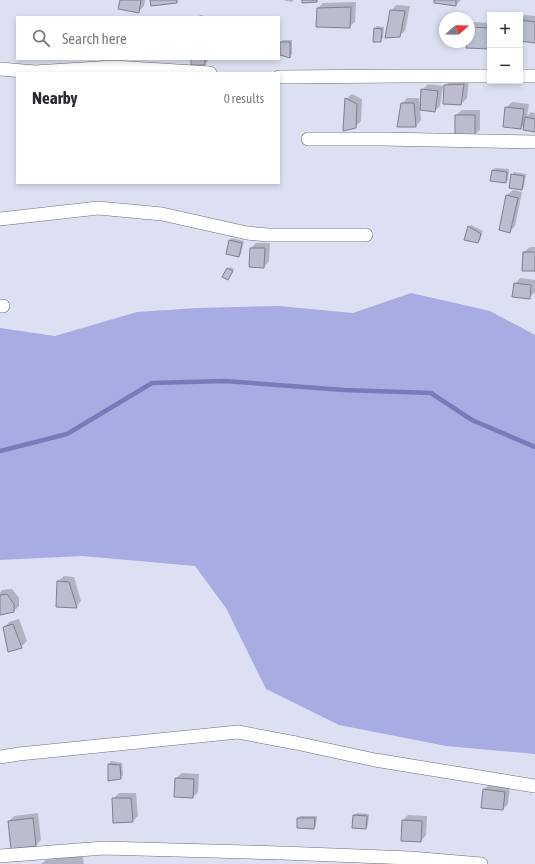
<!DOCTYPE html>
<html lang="en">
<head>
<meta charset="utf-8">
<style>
	body { margin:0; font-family:"Asap Condensed",sans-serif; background:#f2f2f3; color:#2b2b33 }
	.controls { position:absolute; right:12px; top:12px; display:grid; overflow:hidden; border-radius:0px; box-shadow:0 2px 6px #0003 }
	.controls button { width:36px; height:36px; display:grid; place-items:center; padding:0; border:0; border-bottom:1px solid #e1e1e2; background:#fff; color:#2b2b33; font:20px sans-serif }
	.compass { position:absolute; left:439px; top:12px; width:36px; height:36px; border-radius:50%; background:#fff; box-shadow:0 2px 6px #0003; rotate:70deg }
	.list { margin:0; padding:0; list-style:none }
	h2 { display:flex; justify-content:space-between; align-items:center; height:52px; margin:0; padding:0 16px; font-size:17px }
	h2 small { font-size:13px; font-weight:400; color:#7c7c81 }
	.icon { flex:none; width:22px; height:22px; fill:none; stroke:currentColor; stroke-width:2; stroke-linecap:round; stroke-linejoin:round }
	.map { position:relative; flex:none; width:535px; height:864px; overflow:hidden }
	.search { position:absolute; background:#fff; box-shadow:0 2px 6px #0003; left:16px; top:16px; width:264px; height:44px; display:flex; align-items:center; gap:10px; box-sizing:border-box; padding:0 14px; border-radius:0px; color:#7c7c81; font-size:15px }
	.panel { position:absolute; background:#fff; box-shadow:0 2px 6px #0003; left:16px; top:72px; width:264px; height:112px; border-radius:0px }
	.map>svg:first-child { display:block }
</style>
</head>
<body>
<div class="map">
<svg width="535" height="864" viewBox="0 0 535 864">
	<rect width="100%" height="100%" fill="#dde0f2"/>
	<path fill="#a7ace2" d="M411 293 490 311 535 335V754L446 746 339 725 266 689 226 608 195 566 82 556 0 560V328L55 336 137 312 197 308 279 306 353 313Z"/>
	<path fill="#0003" d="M121 0H145L144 6 138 12Z
		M283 0H294L292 2Z
		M435 0H461L456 5Z
		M356 2 355 22 349 27 318 8 323 3Z
		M396 5 410 6 405 31 399 36 391 11Z
		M200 15 210 17H198Z
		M525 15 535 16V42L520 40V20Z
		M473 22 490 23V48L468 42H469V26Z
		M377 26 384 27 383 38 380 41 375 29Z
		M283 40H292V54L290 57 281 54V42Z
		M192 59H208V61L205 64H192Z
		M469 79 467 98 461 104 445 86 451 80Z
		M428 84 443 86 440 106 435 111 420 109 421 120 416 126H398L402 104 407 98H419L420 109 422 90Z
		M352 94 362 99 361 121 355 127 346 99Z
		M512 102 529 104 527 116 531 112 535 113V131L525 124 521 128 506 108Z
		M462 110H480V130L474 135 456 134V115Z
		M495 168 509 169 508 180 505 182 493 170Z
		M514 172 526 174 524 187 522 189 512 175Z
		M513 190 522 192 515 226 509 232 507 195Z
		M471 225 483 231 480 240 478 242 469 227Z
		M232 238 244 241 241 254 239 256 229 241Z
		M256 243H270L269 261 264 267 251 248Z
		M530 247H535V270L524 252Z
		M230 267 234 269 228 279V269Z
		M520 278 535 280V292L529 298 515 284Z
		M64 576 74 577 81 601 76 607 58 581Z
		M12 589 19 598V606L14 611 0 609V593L2 590Z
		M19 619 27 641 21 647 4 628 9 622Z
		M111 761 122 763 123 775 120 778 109 779V764Z
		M182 773 199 774 198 792 193 797 176 778Z
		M490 784 510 786 508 804 503 809 482 807 484 789Z
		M119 793H136L138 816 133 821 113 799Z
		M38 813 41 840 36 845 9 821 14 816Z
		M357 813 369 814 368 825 366 828 354 815Z
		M408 815 427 816 426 835 421 841 403 820Z
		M300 816H317L316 826 314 828 298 818Z
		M82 854 84 864H41L46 860Z"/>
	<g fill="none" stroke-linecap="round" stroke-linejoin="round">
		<path stroke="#787bba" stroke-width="4.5" d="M0 451 67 434 152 383 225 381 344 390 431 393 472 420 535 447"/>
	</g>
	<path fill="#bbbdcf" stroke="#7e7f90" d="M120 0H141L139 13 118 9Z
		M150 0H177V3L151 6Z
		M302 0H317V2L302 3Z
		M434 0H456V6L434 3Z
		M351 7 350 28 316 27 317 8Z
		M390 10 405 11 400 37 385 38Z
		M520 20 535 22V43L520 41Z
		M469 27 490 28V49L466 48 467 42H469Z
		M374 28 382 29 381 42H373Z
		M280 42H290V58L280 55Z
		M191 59H205V65H191Z
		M464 84 461 105 443 104 444 85Z
		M421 89 438 91 435 112 420 110Z
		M345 98 357 104 356 128 343 131Z
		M401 103H414L416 127H397Z
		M505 107 524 109 521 129 503 127Z
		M455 115H475V136L455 135Z
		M525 117 535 119V132L523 130Z
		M492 170 507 172 506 183 490 181Z
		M511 174 524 176 522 190 509 188Z
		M506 195 518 198 510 233 499 230Z
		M468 226 481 234 478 243 464 240Z
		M229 240 242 243 239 257 226 254Z
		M250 248H265L264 268 249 267Z
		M523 252H535V271H522Z
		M227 268 233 271 228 280 222 277Z
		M514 283 531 285 530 299 512 297Z
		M57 581 69 582 77 608 56 607Z
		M7 594 14 604V612L0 615V595Z
		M13 624 22 648 8 652 3 627Z
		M108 764 120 765 121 779 108 781Z
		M175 778 194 779 193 798 174 797Z
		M483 789 505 792 503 810 481 808Z
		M112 798H131L133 822 113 823Z
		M353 815 367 816 366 829 352 828Z
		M33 818 36 846 11 849 8 821Z
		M297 818H315L314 829 297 828Z
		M402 820 422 821 421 842 401 841Z"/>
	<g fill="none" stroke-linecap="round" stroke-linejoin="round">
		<g stroke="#6c6d7d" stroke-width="14">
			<path id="street" d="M0 69 35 72 114 67 210 73
				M520 76H535
				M279 77 404 76H490
				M308 139H382L535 142
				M0 219 98 208 162 214 247 233 268 235H366
				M0 306H3
				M0 757 19 754 238 732 296 743 375 760 535 786
				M0 856 104 848 282 853 410 858 481 864"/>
		</g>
		<use href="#street" stroke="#fff" stroke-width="13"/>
	</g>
</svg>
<div class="controls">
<button>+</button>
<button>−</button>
</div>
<svg class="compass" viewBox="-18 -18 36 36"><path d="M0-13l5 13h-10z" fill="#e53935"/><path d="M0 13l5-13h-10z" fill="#7c7c81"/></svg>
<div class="search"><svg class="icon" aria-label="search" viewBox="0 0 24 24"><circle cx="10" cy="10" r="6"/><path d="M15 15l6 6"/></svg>Search here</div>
<section class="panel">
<h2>Nearby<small>0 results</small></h2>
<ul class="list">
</ul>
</section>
</div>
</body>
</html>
